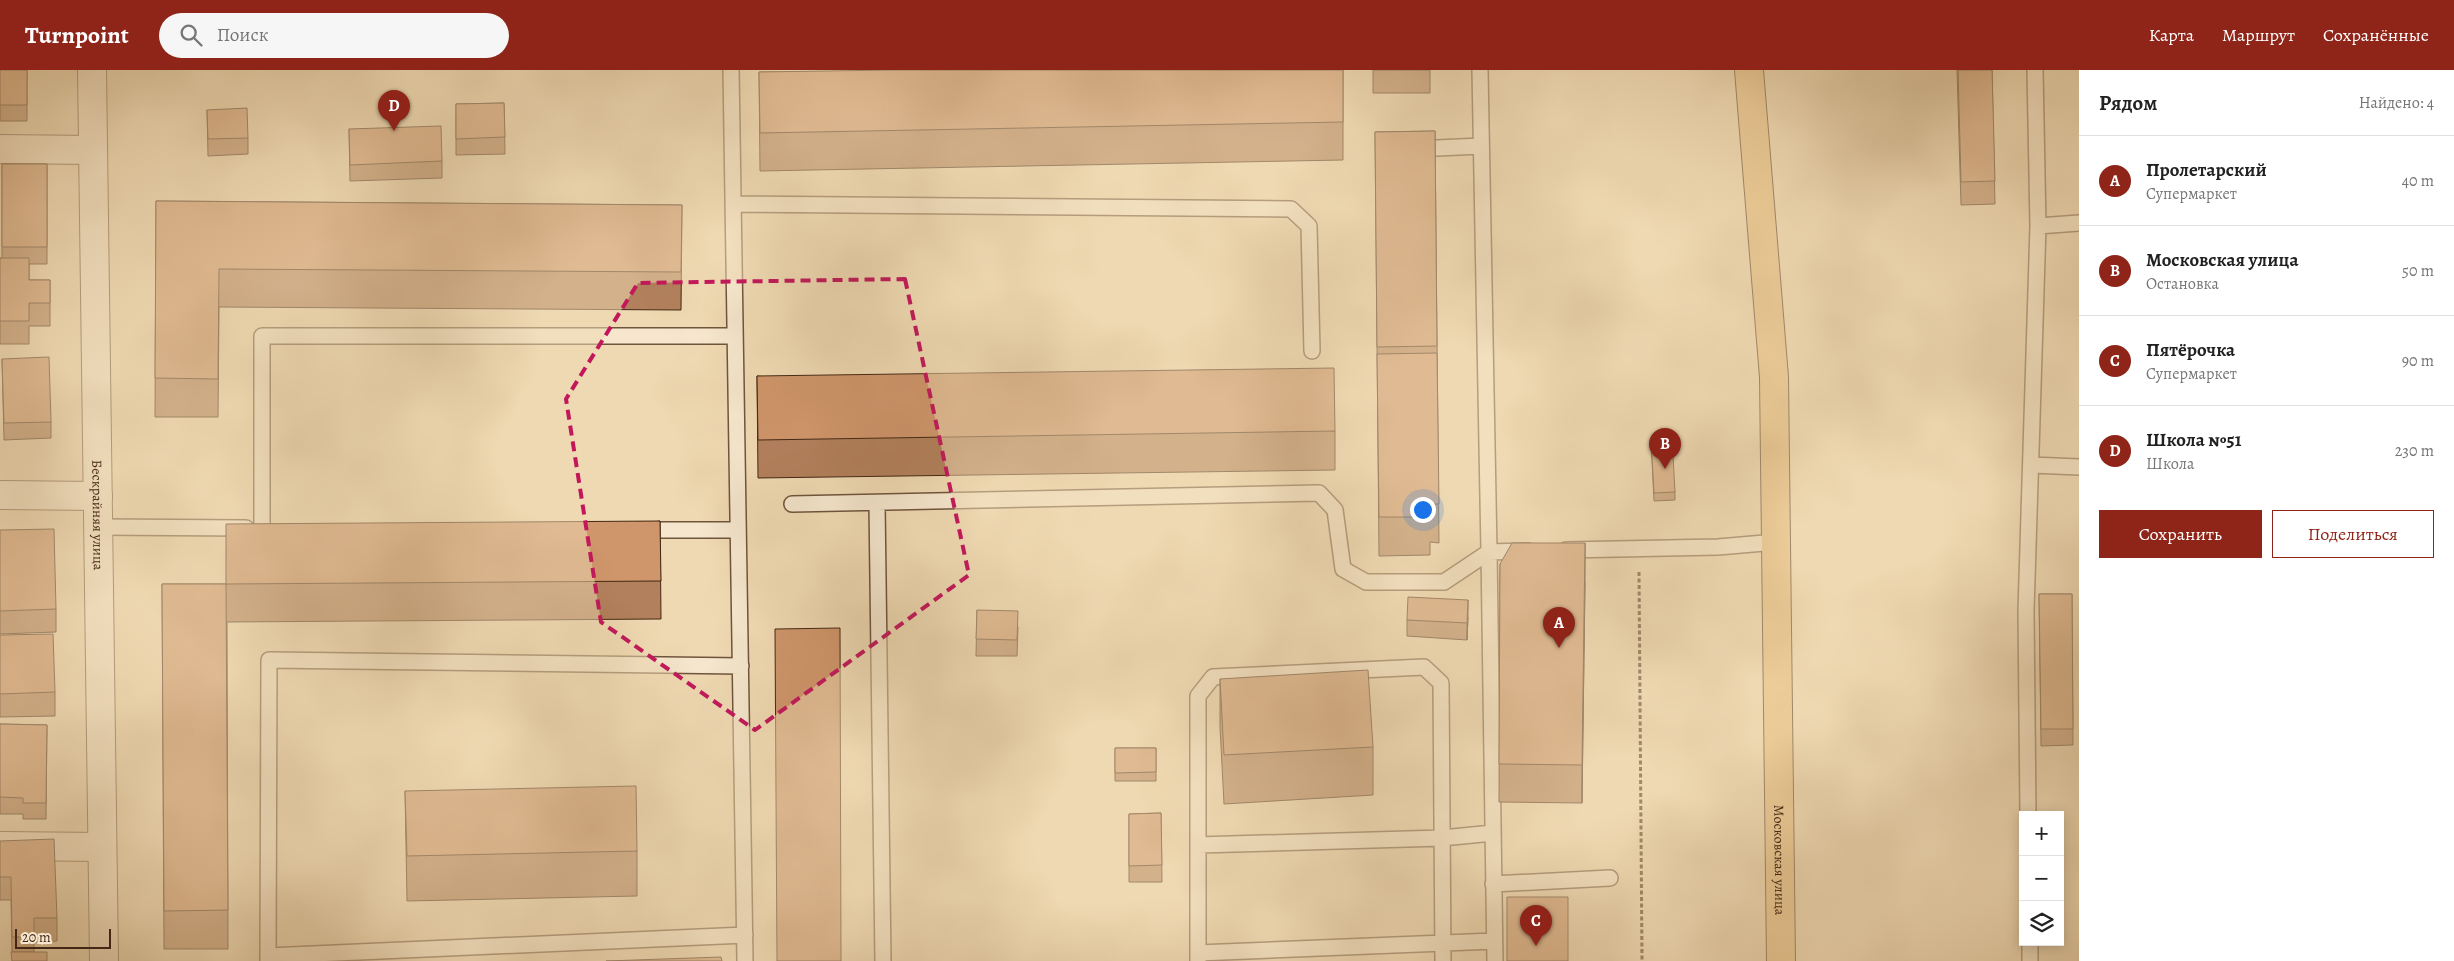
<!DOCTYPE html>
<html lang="ru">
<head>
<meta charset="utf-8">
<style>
	body { margin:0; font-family:Alegreya,serif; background:#f6f6f6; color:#222 }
	.controls { position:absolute; right:15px; bottom:15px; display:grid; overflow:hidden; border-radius:0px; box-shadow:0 2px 12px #0003 }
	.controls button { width:45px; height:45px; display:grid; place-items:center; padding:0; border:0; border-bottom:1px solid #e0e0e0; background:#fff; color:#222; font:25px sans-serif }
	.scale { position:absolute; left:15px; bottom:12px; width:96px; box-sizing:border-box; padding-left:5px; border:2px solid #442814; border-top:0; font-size:14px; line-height:18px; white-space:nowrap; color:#442814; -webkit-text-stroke:4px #f5e6cd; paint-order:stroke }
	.you { position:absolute; left:1422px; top:439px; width:18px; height:18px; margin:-12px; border:4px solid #fff; border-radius:50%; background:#1a73e8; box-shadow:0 0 0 8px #1a73e833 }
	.badge { display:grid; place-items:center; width:32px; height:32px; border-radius:50%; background:#8f2418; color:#fff; font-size:16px; font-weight:700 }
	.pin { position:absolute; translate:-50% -41px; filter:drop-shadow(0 1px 2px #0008) }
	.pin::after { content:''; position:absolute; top:26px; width:18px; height:15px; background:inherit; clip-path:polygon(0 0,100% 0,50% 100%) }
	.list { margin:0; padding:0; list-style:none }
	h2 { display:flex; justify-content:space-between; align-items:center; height:65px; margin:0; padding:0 20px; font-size:21px }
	h2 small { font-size:16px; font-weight:400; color:#767676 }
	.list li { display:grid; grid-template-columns:32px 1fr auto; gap:15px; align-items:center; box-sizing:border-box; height:90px; padding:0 20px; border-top:1px solid #e0e0e0 }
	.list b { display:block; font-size:19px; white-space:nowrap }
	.list p { margin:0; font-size:16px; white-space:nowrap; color:#767676 }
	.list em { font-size:16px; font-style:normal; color:#767676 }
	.actions { display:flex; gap:10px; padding:15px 20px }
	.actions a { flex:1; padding:11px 0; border:1px solid #8f2418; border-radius:0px; text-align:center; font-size:18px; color:#8f2418 }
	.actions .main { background:#8f2418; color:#fff }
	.icon { flex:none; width:28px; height:28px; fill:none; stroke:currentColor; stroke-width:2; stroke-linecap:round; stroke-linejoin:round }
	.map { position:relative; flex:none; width:2079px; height:891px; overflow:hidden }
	header { display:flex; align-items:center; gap:30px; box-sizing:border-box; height:70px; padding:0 25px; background:#8f2418; color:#fff }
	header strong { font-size:24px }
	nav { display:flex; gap:28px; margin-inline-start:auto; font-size:18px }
	.search { width:350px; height:45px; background:#f6f6f6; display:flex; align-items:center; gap:12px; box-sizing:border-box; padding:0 18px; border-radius:28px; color:#767676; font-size:19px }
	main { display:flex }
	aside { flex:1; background:#fff }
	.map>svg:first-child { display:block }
</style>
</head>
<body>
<header>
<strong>Turnpoint</strong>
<div class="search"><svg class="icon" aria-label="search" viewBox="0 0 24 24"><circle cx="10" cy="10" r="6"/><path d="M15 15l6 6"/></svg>Поиск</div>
<nav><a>Карта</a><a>Маршрут</a><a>Сохранённые</a></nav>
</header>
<main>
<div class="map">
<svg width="2079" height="891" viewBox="0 0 2079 891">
	<rect width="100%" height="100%" fill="#efd9b2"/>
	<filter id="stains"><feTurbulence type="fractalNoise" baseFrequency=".004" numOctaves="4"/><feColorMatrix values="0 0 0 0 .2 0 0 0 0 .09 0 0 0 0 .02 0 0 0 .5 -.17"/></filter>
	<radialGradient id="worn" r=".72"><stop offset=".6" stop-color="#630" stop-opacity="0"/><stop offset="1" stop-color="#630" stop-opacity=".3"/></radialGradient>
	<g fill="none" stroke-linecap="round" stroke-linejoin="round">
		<g stroke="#6f543c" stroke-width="18">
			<path id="lane" d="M731 0 745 891
				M2035 0 2038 156 2079 153
				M1415 79 1481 76
				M733 134 1291 139 1309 156 1312 281
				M2032 395 2079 397
				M877 433 883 891
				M792 434 1319 423 1335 440 1343 499 1366 512H1444L1489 482 1480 0
				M98 457 246 458
				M262 458V266H735
				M639 460H738
				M1566 480 1718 477 1776 472
				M2028 745 2026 541 2038 156
				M1198 775 1442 768 1493 763
				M1493 814 1610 808
				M2030 872V891
				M1198 883 1494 871
				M268 886 745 865
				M268 891 269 590 741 596
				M1198 891V626L1213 607 1424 597 1441 613 1443 891
				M1495 891 1489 482 1528 481"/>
		</g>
		<g stroke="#6f543c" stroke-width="30">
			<g id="street">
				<path id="s1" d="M92 0 104 891"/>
				<path d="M0 79 93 80"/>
				<path d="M0 425 98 426"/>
				<path d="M0 776 102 777"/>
			</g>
		</g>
		<g stroke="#442814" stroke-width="30">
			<g id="primary">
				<path id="s2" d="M1749 0 1774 307 1781 891"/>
			</g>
		</g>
		<path stroke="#442814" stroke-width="3" stroke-dasharray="4 2.5" stroke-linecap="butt" d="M1639 502 1642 891"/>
		<use href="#lane" stroke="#f5e6cd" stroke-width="15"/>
		<use href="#street" stroke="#f5e6cd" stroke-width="28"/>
		<use href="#primary" stroke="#e8bc79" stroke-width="28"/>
	</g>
	<path fill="#b2805c" stroke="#442814" d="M0 0H27V51H0Z
		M1343 0V90L760 101 759 2Z
		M1373 0H1430V23H1373Z
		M1957 0H1992L1995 134 1961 135Z
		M504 33 505 84 456 85V34Z
		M207 40 248 68V84L208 86Z
		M349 59 442 91V108L350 111Z
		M1435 61 1439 473 1430 472V485L1379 486 1375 62Z
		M2 94H47V194H29V210H50V256H29V274H0V188H2Z
		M156 131 682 135 681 240 219 237 218 347H155Z
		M2 289 51 352V368L4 370Z
		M757 306 1335 361V400L758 408Z
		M1651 370 1675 422V430L1654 431Z
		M660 451 661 549 227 552 228 879H164L162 514H226Z
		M0 460 56 539V562L0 564Z
		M1500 494 1585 511 1582 733 1499 732Z
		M2039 524H2072L2073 675 2041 676Z
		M977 540 1018 557 1017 586H976Z
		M1468 547 1467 570 1407 566V550Z
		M0 565 55 622V646L0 647Z
		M1220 609 1373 677V725L1224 734 1220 657Z
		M0 654 47 655 46 749H23V744H0Z
		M1115 678H1156V711H1115Z
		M405 721 637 781V826L407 831Z
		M1161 743 1162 812H1129V744Z
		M0 771 57 848V871L34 872V882H12L11 830H0Z"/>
	<path fill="#91684b" stroke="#442814" d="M1585 473V511L1582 733V695Z
		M1468 530V547L1467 570V553Z"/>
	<path fill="#cf956b" stroke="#442814" d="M0 0H27V35H0Z
		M893 0H1343V52L760 63 759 2Z
		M1958 0H1992L1995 111 1961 112Z
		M504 33 505 67 456 69V34Z
		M247 38 248 68 208 69 207 40Z
		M441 56 442 91 350 95 349 59Z
		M1435 61 1437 276 1377 277 1375 62Z
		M2 94H47V177H2Z
		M156 131 682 135 681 202 219 199 218 309 155 308Z
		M0 188H29V210H50V233H29V251H0Z
		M1437 283 1439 434H1430V447H1379L1377 284Z
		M49 287 51 352 4 353 2 289Z
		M1334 298 1335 361 758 370 757 306Z
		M1672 368 1675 422 1654 423 1651 370Z
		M660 451 661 511 226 514 228 840 164 841 162 514H226V454Z
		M54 459 56 539 0 541V460Z
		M1512 473H1585L1582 695 1499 694 1500 494Z
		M2039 524H2072L2073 659H2041Z
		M1408 527 1468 530 1467 553 1407 550Z
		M977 540 1018 541 1017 570 976 569Z
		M840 558 841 891H777L775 559Z
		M53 564 55 622 0 624V565Z
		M1368 600 1373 677 1224 685 1220 609Z
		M0 654 47 655 46 733H23V728L0 727Z
		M1115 678H1156V702L1115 703Z
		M636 716 637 781 407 786 405 721Z
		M1161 743 1162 795 1129 796V744Z
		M54 769 57 848H34V867H12L11 807H0V771Z
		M1507 827H1568V891H1507Z
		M11 882H47V891H12Z
		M721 887 722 891H606Z"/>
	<path d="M0 0H2079V891H0ZM905 209 969 505 755 660 601 552 566 329 638 213Z" fill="#efd9b2" fill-opacity=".55" fill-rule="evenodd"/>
	<path fill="none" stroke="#c2185b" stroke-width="4" stroke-dasharray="10 6" stroke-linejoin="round" d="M905 209 969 505 755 660 601 552 566 329 638 213Z"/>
	<g text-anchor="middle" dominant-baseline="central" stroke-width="5" stroke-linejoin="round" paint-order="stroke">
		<g font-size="14" fill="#442814" stroke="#f5e6cd">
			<text stroke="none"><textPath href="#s1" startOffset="445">Бескрайняя улица</textPath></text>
			<text stroke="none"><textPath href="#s2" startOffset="791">Московская улица</textPath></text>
		</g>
	</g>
	<rect width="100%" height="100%" filter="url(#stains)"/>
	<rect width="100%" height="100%" fill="url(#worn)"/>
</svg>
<div class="controls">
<button>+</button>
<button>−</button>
<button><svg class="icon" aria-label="layers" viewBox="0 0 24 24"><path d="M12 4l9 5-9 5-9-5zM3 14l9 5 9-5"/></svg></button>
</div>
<div class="scale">20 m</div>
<div class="you"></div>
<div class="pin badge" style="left:1559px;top:578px">A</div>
<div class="pin badge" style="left:1665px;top:399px">B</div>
<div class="pin badge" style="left:1536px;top:876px">C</div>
<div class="pin badge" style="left:394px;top:61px">D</div>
</div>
<aside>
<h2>Рядом<small>Найдено: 4</small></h2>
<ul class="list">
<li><span class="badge">A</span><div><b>Пролетарский</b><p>Супермаркет</p></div><em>40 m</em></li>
<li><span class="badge">B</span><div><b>Московская улица</b><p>Остановка</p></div><em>50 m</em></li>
<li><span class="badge">C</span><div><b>Пятёрочка</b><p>Супермаркет</p></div><em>90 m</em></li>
<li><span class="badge">D</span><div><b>Школа №51</b><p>Школа</p></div><em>230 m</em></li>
</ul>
<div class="actions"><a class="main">Сохранить</a><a>Поделиться</a></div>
</aside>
</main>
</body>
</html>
